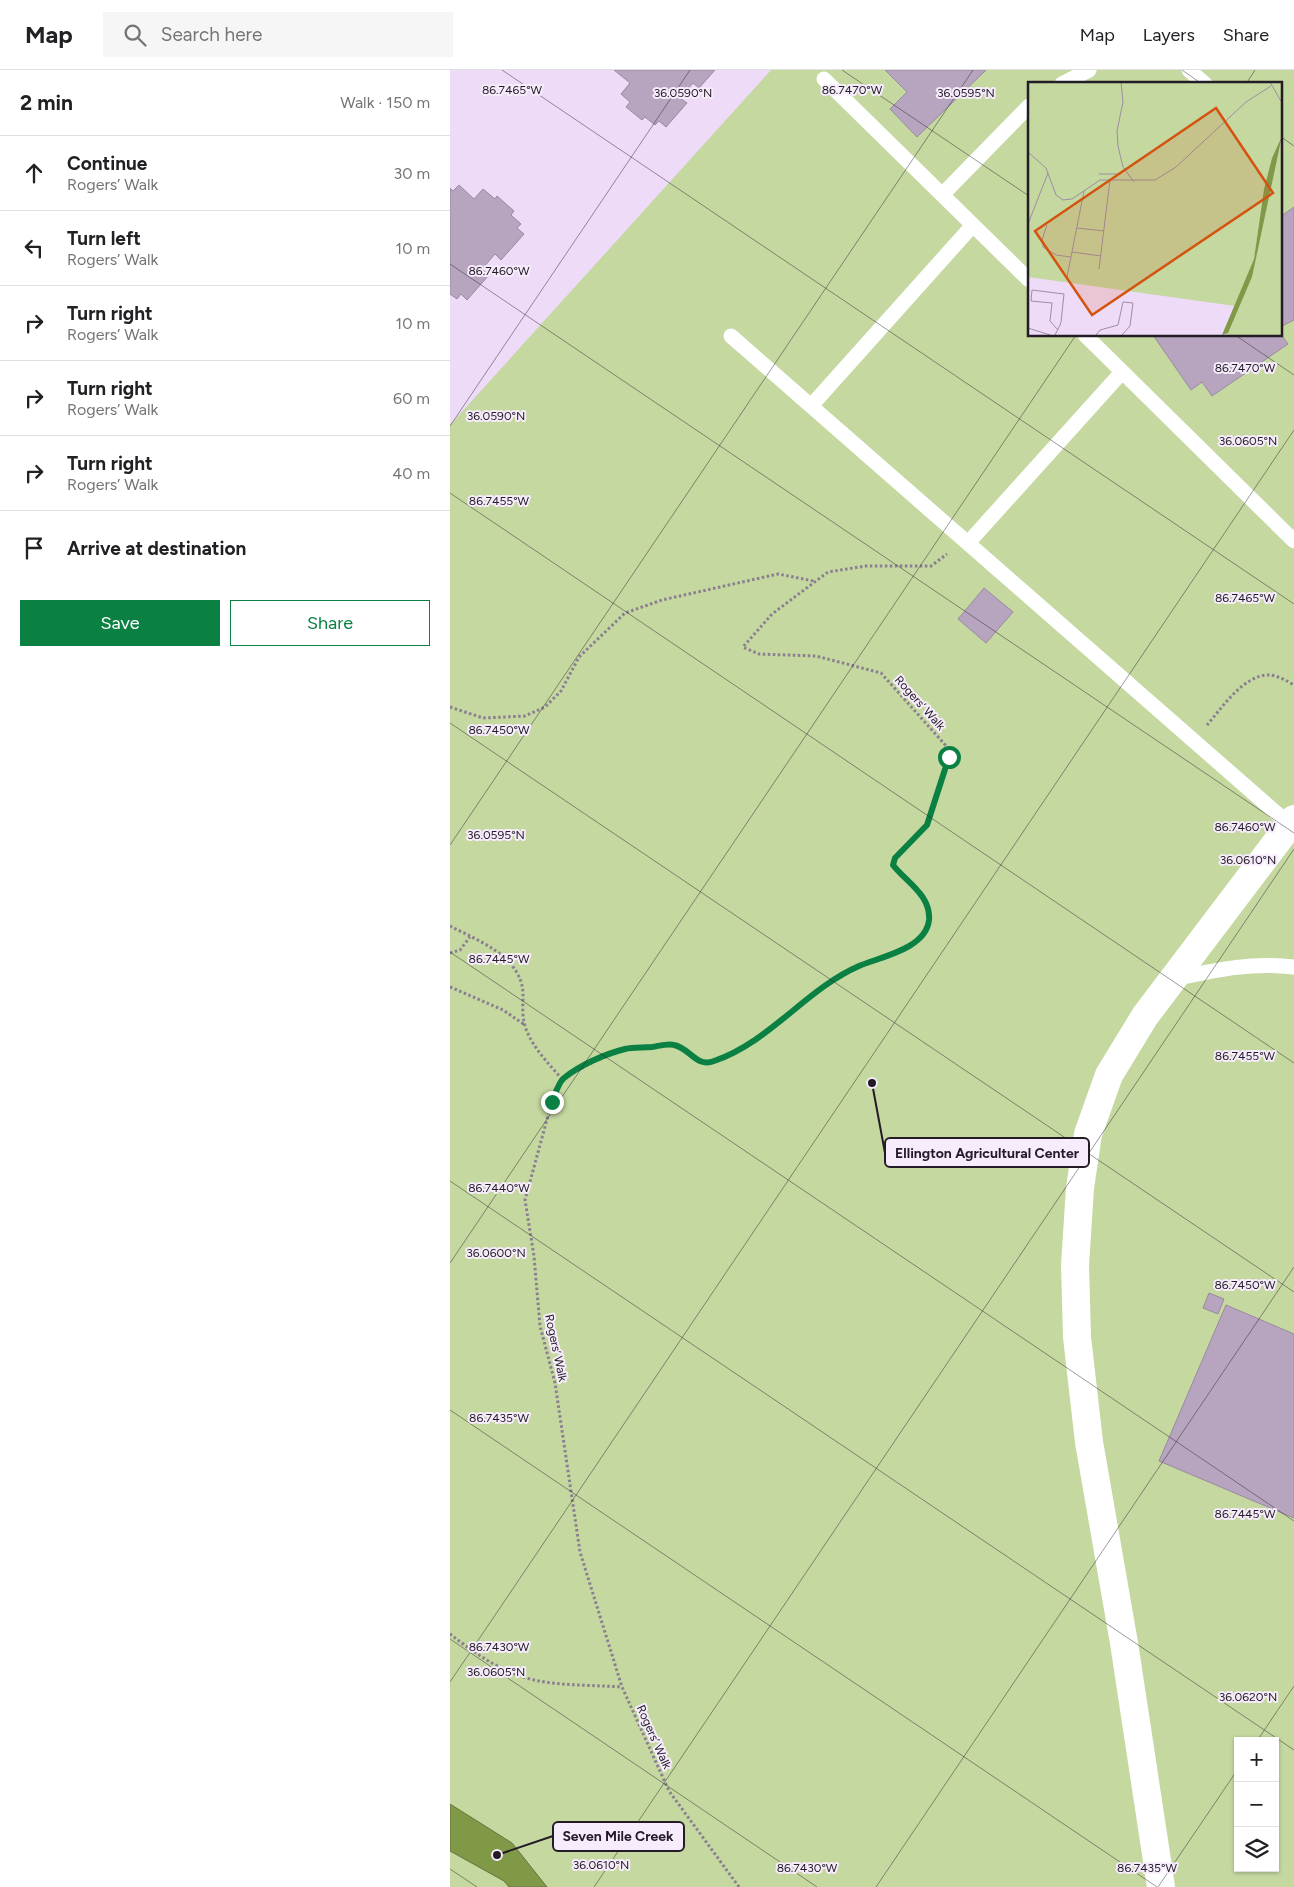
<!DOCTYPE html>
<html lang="en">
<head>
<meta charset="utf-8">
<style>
	body { margin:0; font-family:Figtree,sans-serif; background:#f6f6f6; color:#202124 }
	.controls { position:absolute; right:15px; bottom:15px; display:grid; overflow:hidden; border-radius:0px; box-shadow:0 1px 4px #0004 }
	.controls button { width:45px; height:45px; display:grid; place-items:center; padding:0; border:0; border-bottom:1px solid #e0e0e0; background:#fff; color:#202124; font:25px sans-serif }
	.stop { position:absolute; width:15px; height:15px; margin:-11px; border:4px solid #0b8043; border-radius:50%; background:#fff }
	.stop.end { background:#0b8043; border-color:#fff; box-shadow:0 1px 5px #0008 }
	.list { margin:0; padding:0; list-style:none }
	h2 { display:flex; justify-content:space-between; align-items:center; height:65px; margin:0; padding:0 20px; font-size:21px }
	h2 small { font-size:16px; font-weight:400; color:#757577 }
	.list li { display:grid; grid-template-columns:32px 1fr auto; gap:15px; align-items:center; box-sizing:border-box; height:75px; padding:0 20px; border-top:1px solid #e0e0e0 }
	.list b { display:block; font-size:19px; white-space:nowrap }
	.list p { margin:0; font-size:16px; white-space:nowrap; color:#757577 }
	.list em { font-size:16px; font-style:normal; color:#757577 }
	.actions { display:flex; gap:10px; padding:15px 20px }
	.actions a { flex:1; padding:11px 0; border:1px solid #0b8043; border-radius:0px; text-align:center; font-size:18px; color:#0b8043 }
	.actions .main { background:#0b8043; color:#fff }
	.icon { flex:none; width:28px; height:28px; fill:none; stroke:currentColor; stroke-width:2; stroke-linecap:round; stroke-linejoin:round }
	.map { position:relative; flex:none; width:844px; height:1817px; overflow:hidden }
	header { display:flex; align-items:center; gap:30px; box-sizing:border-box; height:70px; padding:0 25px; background:#fff; border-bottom:1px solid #e0e0e0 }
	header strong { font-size:24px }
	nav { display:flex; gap:28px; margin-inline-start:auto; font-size:18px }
	.search { width:350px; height:45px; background:#f6f6f6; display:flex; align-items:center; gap:12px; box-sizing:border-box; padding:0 18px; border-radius:0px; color:#757577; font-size:19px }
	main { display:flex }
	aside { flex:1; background:#fff }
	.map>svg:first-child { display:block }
</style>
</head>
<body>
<header>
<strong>Map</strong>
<div class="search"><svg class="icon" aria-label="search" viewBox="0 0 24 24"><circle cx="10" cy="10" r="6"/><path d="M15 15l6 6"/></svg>Search here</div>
<nav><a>Map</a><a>Layers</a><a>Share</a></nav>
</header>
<main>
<aside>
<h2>2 min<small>Walk · 150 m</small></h2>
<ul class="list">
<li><svg class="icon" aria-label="ahead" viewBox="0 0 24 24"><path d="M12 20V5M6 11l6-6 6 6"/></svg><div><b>Continue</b><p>Rogers’ Walk</p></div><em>30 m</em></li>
<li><svg class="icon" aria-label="left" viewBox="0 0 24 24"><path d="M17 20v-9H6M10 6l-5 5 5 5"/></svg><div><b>Turn left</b><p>Rogers’ Walk</p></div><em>10 m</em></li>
<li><svg class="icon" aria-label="right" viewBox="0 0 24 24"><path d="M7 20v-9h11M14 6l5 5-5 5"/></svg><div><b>Turn right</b><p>Rogers’ Walk</p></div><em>10 m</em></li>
<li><svg class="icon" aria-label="right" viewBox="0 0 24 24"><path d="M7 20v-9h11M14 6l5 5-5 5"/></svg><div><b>Turn right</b><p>Rogers’ Walk</p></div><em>60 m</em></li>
<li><svg class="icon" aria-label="right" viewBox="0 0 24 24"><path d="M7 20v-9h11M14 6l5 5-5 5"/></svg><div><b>Turn right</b><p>Rogers’ Walk</p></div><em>40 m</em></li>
<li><svg class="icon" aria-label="arrive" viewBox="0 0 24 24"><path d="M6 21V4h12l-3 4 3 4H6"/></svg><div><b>Arrive at destination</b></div></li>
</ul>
<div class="actions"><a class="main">Save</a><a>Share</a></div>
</aside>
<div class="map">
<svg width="844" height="1817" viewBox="0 0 844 1817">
	<rect width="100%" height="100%" fill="#eedbf7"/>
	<path fill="#c4d8a0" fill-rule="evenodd" d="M321 0H844V1817H97L62 1773 0 1734V355ZM579 14H830V265H579ZM788 1671H825V1798H788Z
		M0 1781 54 1811 59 1817H0Z"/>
	<path fill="#809947" stroke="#64743d" d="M0 1734 62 1773 97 1817H59L54 1811 0 1781Z"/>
	<path fill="#b7a5bf" stroke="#9a89a2" d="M164 0H265L249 18 243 13 230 28 237 33 216 57 209 51 205 55 195 47 192 50 176 37 180 32 171 24 180 13Z
		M435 0H536L467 67 440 39 457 22Z
		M9 115 24 129 33 119 45 129 47 126 64 141 61 145 71 154 67 158 74 164 51 190 45 184 32 199 39 205 17 230 11 224 7 229 0 224V118L3 121Z
		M844 137V250L830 257V147Z
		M830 263 838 274 762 326 752 312 741 320 703 265H830Z
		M534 518 563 542 536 573 508 549Z
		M759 1223 774 1229 768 1244 753 1238Z
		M776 1235 844 1264V1448L709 1391Z"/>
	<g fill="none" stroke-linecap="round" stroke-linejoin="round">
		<path stroke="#8b7e91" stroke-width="3" stroke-dasharray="2.5 2.5" stroke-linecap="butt" d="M0 637 33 648 75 646 95 637 111 621 129 587 175 543 212 530 328 504 364 511
			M757 655C772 638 793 605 819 605 827 605 837 611 844 615
			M0 856C19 866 44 876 59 892 82 918 68 931 75 956 81 976 99 994 112 1009
			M0 883 10 880 20 867
			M0 917 53 940 75 955
			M0 1564C24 1583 53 1603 84 1610 112 1616 143 1615 172 1617
			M289 1817 219 1721 172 1617 130 1482 105 1313 90 1256 84 1186 75 1130 102 1031 112 1009 145 991 177 978 223 974 236 980 251 992H262L293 979 373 918 409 896 433 889 459 876 471 866 479 851 476 833 466 817 443 795 445 788 477 755 499 687 498 678 431 603 366 586 309 584 293 577 322 544 378 502 416 496H481L497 484"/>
		<path stroke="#fff" stroke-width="15" d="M739 0 755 14
			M374 9 579 210
			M612 14 639 0
			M492 125 579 36
			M635 265 844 471
			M281 266 840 755
			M361 336 523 155
			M518 473 672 302
			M723 909C766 900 800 892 844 897"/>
		<path stroke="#fff" stroke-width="28" d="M711 1817 674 1573 639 1372 627 1267 625 1195 630 1118 638 1064 659 1005 695 946 844 749"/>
	</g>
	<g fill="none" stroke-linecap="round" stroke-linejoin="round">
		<path stroke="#0b8043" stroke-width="6" d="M102 1032C105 1025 108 1013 114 1008 130 995 155 984 175 979 184 977 193 978 202 977 209 976 218 973 224 975 240 978 246 998 264 991 320 972 356 919 409 896 430 887 476 879 479 850 481 825 456 812 443 795L445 788 477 755 499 687"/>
	</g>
	<path fill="none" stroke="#231c26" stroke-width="1" stroke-opacity="0.45" d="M52 0 844 534M392 0 579 126M732 0 752 14M796 14 805 0M830 66 844 76M0 194 844 763M785 265 844 305M0 356 240 0M0 423 844 993M0 653 844 1222M0 775 523 0M0 882 844 1451M0 1111 844 1680M0 1193 626 265M0 1340 707 1817M0 1569 367 1817M0 1612 844 360M807 1671 844 1616M0 1799 27 1817M144 1817 844 779M426 1817 844 1197M708 1817 788 1699"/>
	<g text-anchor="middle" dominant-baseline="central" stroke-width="4" stroke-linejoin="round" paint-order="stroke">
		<g font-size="12" fill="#231c26" stroke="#f7ecfc">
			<text transform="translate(470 633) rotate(48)">Rogers’ Walk</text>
			<text transform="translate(106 1278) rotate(78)">Rogers’ Walk</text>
			<text transform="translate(204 1667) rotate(66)">Rogers’ Walk</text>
		</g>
	</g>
	<g transform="translate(578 12)">
		<rect width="254" height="254" fill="#eedbf7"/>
		<path d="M0 0H254V54L244 76 236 107 226 177 207 224 0 195ZM254 58V253H198L224 195 242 99Z" fill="#c4d8a0"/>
		<path d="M254 54 224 195 200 251 194 253 226 177 236 107 244 76Z" fill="#809947"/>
		<path fill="none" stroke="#9d8fa3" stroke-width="1" d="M93 0 95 20 89 49 90 64 95 85 106 100M242 0 254 21M0 70 18 86 28 113 35 118 44 117 72 98H127L148 85 218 20 243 4M71 92H90M0 142 20 91M19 143 14 158 15 165 28 173 43 175M49 146 76 149M44 170 73 174M71 187 82 98M39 195 56 109M0 246 22 253M27 253 32 243 33 240 36 212 4 208 3 219 24 221 22 239 30 248M68 253 72 248 90 243 95 220 105 221 102 244 94 253"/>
		<path fill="#d4530f" fill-opacity="0.15" stroke="#d4530f" stroke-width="2.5" d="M188 26 245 111 64 233 7 149Z"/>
		<rect width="254" height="254" fill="none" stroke="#231c26" stroke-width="2.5"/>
	</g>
	<g font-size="12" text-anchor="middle" fill="#231c26" stroke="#f7ecfc" stroke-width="4" stroke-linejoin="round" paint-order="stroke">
		<text x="62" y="24">86.7465°W</text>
		<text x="402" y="24">86.7470°W</text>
		<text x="233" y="27">36.0590°N</text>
		<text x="516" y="27">36.0595°N</text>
		<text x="49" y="205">86.7460°W</text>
		<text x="795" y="302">86.7470°W</text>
		<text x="46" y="350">36.0590°N</text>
		<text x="798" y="375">36.0605°N</text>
		<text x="49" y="435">86.7455°W</text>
		<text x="795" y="532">86.7465°W</text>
		<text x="49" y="664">86.7450°W</text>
		<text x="795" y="761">86.7460°W</text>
		<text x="46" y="769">36.0595°N</text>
		<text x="798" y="794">36.0610°N</text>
		<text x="49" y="893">86.7445°W</text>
		<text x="795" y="990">86.7455°W</text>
		<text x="49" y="1122">86.7440°W</text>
		<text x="46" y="1187">36.0600°N</text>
		<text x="795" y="1219">86.7450°W</text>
		<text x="49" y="1352">86.7435°W</text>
		<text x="795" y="1448">86.7445°W</text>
		<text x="49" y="1581">86.7430°W</text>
		<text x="46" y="1606">36.0605°N</text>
		<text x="798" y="1631">36.0620°N</text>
		<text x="151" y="1799">36.0610°N</text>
		<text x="357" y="1802">86.7430°W</text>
		<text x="697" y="1802">86.7435°W</text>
	</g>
	<path fill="none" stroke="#231c26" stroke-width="2" d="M422 1013L435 1083M47 1785L103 1766"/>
	<g fill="#231c26" stroke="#f7ecfc" stroke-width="2">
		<circle cx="422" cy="1013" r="5"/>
		<circle cx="47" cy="1785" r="5"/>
	</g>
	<g fill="#f7ecfc" stroke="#231c26" stroke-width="2">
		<rect x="435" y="1068" width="204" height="29" rx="5"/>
		<rect x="103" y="1752" width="131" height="29" rx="5"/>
	</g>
	<g font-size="14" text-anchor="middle" font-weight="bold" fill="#231c26">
		<text x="537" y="1088">Ellington Agricultural Center</text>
		<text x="168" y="1771">Seven Mile Creek</text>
	</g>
</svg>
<div class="controls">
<button>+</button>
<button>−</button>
<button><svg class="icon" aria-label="layers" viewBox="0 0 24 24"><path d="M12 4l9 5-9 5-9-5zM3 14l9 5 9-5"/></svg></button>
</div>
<div class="stop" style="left:499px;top:687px"></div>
<div class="stop end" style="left:102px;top:1032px"></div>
</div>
</main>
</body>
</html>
